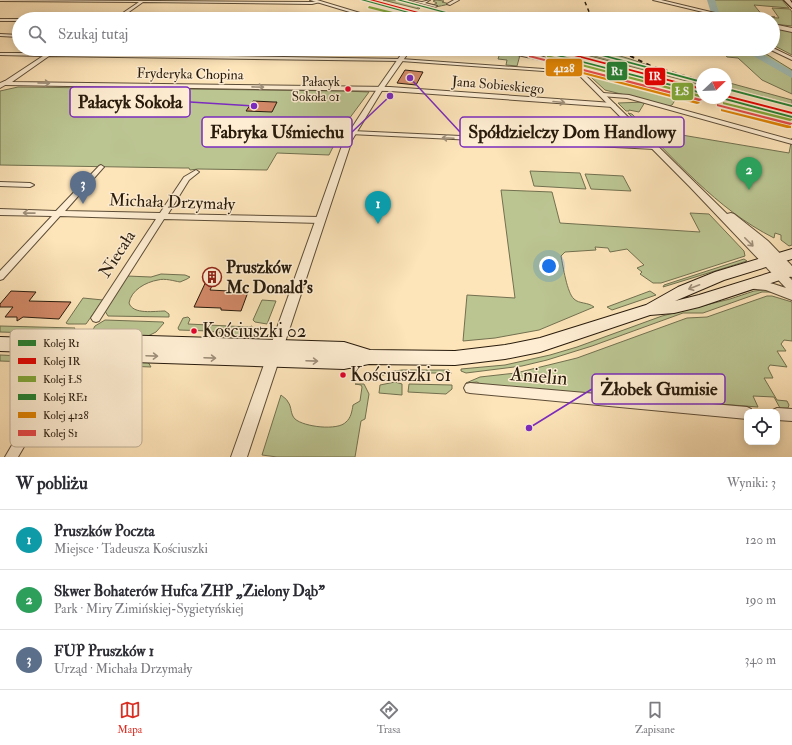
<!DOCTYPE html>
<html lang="pl">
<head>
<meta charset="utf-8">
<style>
	body { margin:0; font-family:"IM FELL Double Pica",serif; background:#f7f7f7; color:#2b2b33 }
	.controls { position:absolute; right:12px; bottom:12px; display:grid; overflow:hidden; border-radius:8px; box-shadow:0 2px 10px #0003 }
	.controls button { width:36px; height:36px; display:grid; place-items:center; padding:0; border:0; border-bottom:1px solid #e1e1e2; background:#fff; color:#2b2b33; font:20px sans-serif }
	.compass { position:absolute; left:696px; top:68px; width:36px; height:36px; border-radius:50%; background:#fff; box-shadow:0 2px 10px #0003; rotate:67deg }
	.you { position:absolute; left:549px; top:266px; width:14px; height:14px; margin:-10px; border:3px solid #fff; border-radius:50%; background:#1a73e8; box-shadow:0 0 0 6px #1a73e833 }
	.badge { display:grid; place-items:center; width:26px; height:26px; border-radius:50%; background:#d93025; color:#fff; font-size:13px; font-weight:700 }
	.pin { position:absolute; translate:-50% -33px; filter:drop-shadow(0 1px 2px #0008) }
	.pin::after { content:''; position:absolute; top:21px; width:14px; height:12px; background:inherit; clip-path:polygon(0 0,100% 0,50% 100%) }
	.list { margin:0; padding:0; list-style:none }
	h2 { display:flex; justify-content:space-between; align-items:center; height:52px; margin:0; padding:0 16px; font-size:17px }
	h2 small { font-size:13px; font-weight:400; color:#7c7c81 }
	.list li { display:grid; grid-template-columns:26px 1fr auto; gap:12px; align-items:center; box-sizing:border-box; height:60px; padding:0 16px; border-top:1px solid #e1e1e2 }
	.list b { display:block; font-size:15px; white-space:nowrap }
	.list p { margin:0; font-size:13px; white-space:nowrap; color:#7c7c81 }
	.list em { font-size:13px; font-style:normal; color:#7c7c81 }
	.icon { flex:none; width:22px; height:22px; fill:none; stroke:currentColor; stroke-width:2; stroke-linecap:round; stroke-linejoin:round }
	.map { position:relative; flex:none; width:792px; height:457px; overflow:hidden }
	.search { position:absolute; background:#fff; box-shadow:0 2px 10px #0003; left:12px; right:12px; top:12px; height:44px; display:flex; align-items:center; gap:10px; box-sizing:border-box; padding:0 14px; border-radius:22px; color:#7c7c81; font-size:15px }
	.sheet { height:232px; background:#fff }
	nav { display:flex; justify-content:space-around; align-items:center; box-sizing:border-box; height:56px; border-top:1px solid #e1e1e2; background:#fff; font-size:11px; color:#7c7c81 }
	nav a { display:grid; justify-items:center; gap:2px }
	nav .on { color:#d93025 }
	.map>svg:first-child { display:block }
</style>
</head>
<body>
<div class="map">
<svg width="792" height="457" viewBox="0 0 792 457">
	<rect width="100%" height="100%" fill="#fde4b9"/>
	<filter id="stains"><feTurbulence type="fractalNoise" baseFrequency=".005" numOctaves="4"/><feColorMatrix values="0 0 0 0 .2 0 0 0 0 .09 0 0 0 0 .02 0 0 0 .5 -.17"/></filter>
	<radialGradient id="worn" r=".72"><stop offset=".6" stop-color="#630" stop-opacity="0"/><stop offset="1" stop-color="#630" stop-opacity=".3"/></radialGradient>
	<path fill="#bbc592" stroke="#72704f" d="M383 0H404L431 7 436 6 433 5 437 3 433 1 436 0 444 1 442 2 450 4C439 6 427 10 417 6V7L420 8 419 9Z
		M712 0H782L789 8 754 5 763 16 775 17H760L779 18 772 8 790 9 792 12V26L773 24V19H746L717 14Z
		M773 27 792 32V55L773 45Z
		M462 49H482L520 55 517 66 506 65 507 60 498 59 500 53Z
		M508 49H523L681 91 672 105 669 106 605 90 579 66 567 61 547 56Z
		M563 49H568L702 83V85Z
		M575 49C608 49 639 62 669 73Z
		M721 49H744L792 77V94L762 80 738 58 727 57Z
		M748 49H758L792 70V74Z
		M726 82 792 100V104L726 87Z
		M18 87 344 91 369 92 343 127 329 155 277 153 267 170 198 169 190 170 189 168H183L0 165V91Z
		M645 102 639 112 629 110V111H626L618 103Z
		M628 113 632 114 646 129 789 153 792 138V245L789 246 781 240V235L775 233 774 238C716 209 674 158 628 113Z
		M530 171 580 173 586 189 534 186Z
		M585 174 623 176 631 191 591 189Z
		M501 190 552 192 560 223 700 232 690 213 709 214 744 251 745 256 661 283H653L640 274 642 272 637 268 644 265 627 249 610 252 608 248 595 247 596 250 565 252 561 256C563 266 567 293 574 299 579 304 588 302 594 307L539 330 495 338 463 341 467 295 515 298Z
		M744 259 747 261 663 287 664 285Z
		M161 274 185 275 190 277 187 279 180 282C174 281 165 278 158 280 146 282 131 290 129 303 133 315 155 311 165 311L169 314V317L108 316 105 311 127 276 151 277Z
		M764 290 771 292H762L703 313H683L592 346 547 360 522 366 466 373 461 371V369L505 365 550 355 577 347 662 316 730 299 754 291Z
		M650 291 656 295 612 310 607 307Z
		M767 296H772L792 302V341L784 340 781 344 786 351H777L787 367 770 365 768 368 773 378H764L777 400 787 401 789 405 788 408H780L774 397 753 396 758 407 484 386 477 382 466 383 480 377 516 373 577 358 687 318 707 317Z
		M83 298 103 300 86 324H68L66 323Z
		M262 300 276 301 267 324 255 322 253 320Z
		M188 317 190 319 188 324 249 327 252 326 250 334 242 337 210 331 179 330 178 328 183 318Z
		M105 320 163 322 164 323 156 332 148 336 90 335 95 326Z
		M0 326 75 328 71 334 0 332Z
		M0 355 64 358 58 363 0 361Z
		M73 359 148 362 151 367 75 364Z
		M402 370H449L452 373H392L379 376 380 373Z
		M395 382 402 384V395L379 393 380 385Z
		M355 384H364L369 394 365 419 361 421 355 457H277L262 455 281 395C283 397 287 399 288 402 292 407 290 414 295 419 304 427 338 431 346 422 351 418 352 411 353 405L360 401 362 387 361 385Z
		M409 384 452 385V389L446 394 408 392Z"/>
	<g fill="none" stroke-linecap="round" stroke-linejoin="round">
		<path fill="#a1bdb6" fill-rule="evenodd" d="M707 0H715L721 19H713Z
			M741 49H753L792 71V78Z"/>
	</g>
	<path fill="#d38968" stroke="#281b0c" d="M405 70 423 72 416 85 397 83Z
		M253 101 274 102H277L272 112 246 111Z
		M209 275H217L210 290 248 292 241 311 221 310V308L194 307Z
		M11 291 36 292 29 301 71 302 59 319 23 317 17 321V317H5L13 307H0V304Z"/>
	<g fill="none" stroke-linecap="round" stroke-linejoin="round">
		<g stroke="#5d4d37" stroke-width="2">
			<path id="minor" d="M0 0 312 2 318 1 320 2 312 4 143 2 119 19H114L139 2 0 1Z
				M409 0 422 2 430 0 425 3 437 6 435 7Z
				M454 0H459L450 5 447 4Z
				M0 19H20L19 21H0Z
				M0 34 19 35V37L0 36Z
				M773 48 792 57V60L771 50V49H773Z
				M54 49H59L53 53 401 59 572 71 574 72 572 73 401 61 49 56 12 82 390 87 613 103 616 105 613 107 390 91 5 85 2 83 43 56 0 55V53H47Z
				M603 93 629 95 792 140V144L627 98 601 96 600 95Z
				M352 131 655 145 658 147 655 149 350 134V132Z
				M101 165 104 167 103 168 65 211 160 213 184 177 196 170 199 172 189 180 168 214 320 217 324 220 320 223 164 219 99 321 96 322 93 321 91 318 93 315 156 219 60 216 3 279 0 280V271L52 216 0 215V209L56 211 99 166Z
				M0 182 30 183 34 185 30 187 0 186Z
				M60 369 64 370 65 374 64 378 18 457H5L56 370Z
				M470 383 747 407 751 409 752 412H747V419L470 393 466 392 464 388 466 384Z
				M777 408 792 409V421L777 420V412H772L773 410Z"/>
		</g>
		<g stroke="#5d4d37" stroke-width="2">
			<path id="tertiary" d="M310 0H317L380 19H373Z
				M653 0H661L740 19H732Z
				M773 24 792 28V32L773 28Z
				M405 49H411L383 89 352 140 247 457H231L344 140 377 89Z
				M490 49C520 49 550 58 578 68L727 214 731 213 734 214 768 241 792 266V277L788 276 792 280V300L766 290 746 288 744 285 746 282C759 278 774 284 786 288L690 187 574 70 550 62Z
				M5 81 7 82V84L0 88V83Z"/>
		</g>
		<g stroke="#281b0c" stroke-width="2">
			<path id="secondary" d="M784 0H790L792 3V8Z
				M792 249V259L724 280 675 301 699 295 792 266V276L699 307 674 313 650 315 540 352 505 359 455 365 369 364 344 369 72 360 46 358 30 352 0 351V337L30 338 51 333 344 342 370 350 455 351 505 345 540 338 646 305 678 287 715 272Z"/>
		</g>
		<use href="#minor" fill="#feedd2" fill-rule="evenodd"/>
		<use href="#tertiary" fill="#feedd2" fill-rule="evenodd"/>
		<use href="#secondary" fill="#feedd2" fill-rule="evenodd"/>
		<path stroke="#281b0c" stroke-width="1.5" stroke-dasharray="3.5 3.5" stroke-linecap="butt" d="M585 2 592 19
			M616 49 624 53"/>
		<path stroke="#281b0c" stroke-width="2" stroke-dasharray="4.5 4.5" stroke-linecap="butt" d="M622 52 651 66 702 81
			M726 88 743 93"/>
		<g stroke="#feedd2" stroke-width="3">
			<path id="rail-1" d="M361 0H365L434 19H430Z
				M530 49H536L702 92V94Z
				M718 98H725L792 116V118Z"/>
		</g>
		<g stroke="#feedd2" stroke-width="3">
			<path id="rail-2" d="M370 0H374L444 19H440Z
				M548 49H554L702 88V90Z
				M726 95 792 112V114L726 97Z"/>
		</g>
		<g stroke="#feedd2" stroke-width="3">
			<path id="rail-3" d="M369 6 417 18V19H412L368 8Z
				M547 55 701 95 702 96 699 97 547 57Z
				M723 102 792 119V120L790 121 723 104Z"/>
		</g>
		<g stroke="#feedd2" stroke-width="3">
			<path id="rail-4" d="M397 0H401L446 12 445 13Z
				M576 49H582L702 81V83Z
				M727 88 792 105V107L727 90Z"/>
		</g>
		<g stroke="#feedd2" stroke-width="3">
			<path id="rail-5" d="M545 62 699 102 700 103 697 104 545 64Z
				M721 109 791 126V128H787L721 111Z"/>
		</g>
		<g stroke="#feedd2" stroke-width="3">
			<path id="rail-6" d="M529 55 701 99 702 100 699 101 529 57Z
				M717 104 792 123V124L790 125 717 106Z"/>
		</g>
		<use href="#rail-1" fill="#238132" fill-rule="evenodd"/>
		<use href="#rail-2" fill="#e50000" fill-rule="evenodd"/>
		<use href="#rail-3" fill="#81a838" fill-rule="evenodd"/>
		<use href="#rail-4" fill="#238132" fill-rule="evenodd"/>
		<use href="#rail-5" fill="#df8302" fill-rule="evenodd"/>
		<use href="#rail-6" fill="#e74a4a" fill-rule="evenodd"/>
	</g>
	<defs><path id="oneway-shaft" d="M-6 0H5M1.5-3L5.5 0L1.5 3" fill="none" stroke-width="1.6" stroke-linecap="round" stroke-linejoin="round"/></defs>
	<g stroke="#9e8e79">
		<use href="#oneway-shaft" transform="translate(44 83) rotate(1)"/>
		<use href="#oneway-shaft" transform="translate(258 87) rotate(1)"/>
		<use href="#oneway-shaft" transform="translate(559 102) rotate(5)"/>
		<use href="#oneway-shaft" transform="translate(448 138) rotate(-177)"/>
		<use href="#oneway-shaft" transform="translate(29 213) rotate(-179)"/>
		<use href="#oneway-shaft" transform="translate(749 242) rotate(45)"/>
		<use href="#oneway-shaft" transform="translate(694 287) rotate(159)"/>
		<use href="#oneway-shaft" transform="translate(152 356) rotate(2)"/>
		<use href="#oneway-shaft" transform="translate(210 358) rotate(2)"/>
		<use href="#oneway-shaft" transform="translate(312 361) rotate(2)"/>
	</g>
	<defs>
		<g id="building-ring" transform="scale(1)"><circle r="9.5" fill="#feedd2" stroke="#8f2418" stroke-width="1.5"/><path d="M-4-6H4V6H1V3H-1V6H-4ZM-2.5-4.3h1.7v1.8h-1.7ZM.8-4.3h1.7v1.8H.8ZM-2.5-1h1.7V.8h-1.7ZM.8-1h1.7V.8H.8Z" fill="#8f2418"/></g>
	</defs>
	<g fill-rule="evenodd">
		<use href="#building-ring" x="212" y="277"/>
	</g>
	<g fill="#e4002b" stroke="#feedd2" stroke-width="1.5">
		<circle cx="348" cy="89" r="3.5"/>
		<circle cx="194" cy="331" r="3.5"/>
		<circle cx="343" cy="375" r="3.5"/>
	</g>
	<g text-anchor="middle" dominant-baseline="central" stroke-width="3" stroke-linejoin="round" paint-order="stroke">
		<g font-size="13" fill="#281b0c" stroke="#feedd2" text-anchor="end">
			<text x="340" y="82">Pałacyk<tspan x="340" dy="15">Sokoła 01</tspan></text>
		</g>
		<g font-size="14" fill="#281b0c" stroke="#feedd2">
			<text transform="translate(190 74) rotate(1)">Fryderyka Chopina</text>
			<text transform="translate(498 85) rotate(5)">Jana Sobieskiego</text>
		</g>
		<g font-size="17" fill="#281b0c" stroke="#feedd2">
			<text transform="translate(172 202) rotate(2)">Michała Drzymały</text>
			<text transform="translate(117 254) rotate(-57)">Niecała</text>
		</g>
		<g font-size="17" font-weight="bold" fill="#281b0c" stroke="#feedd2" text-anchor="start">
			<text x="226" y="267">Pruszków<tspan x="226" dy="20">Mc Donald's</tspan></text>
		</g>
		<g font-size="19" fill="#281b0c" stroke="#feedd2" text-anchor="start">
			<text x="202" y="331">Kościuszki 02</text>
			<text x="350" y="375">Kościuszki 01</text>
		</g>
		<g font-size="20" fill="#281b0c" stroke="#feedd2">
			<text transform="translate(539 376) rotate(5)">Anielin</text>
		</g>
	</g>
	<rect x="10" y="329" width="132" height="118" rx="6" fill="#feedd2" stroke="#beae97" stroke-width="1"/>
	<rect x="18" y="340" width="18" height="6" fill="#238132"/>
	<rect x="18" y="358" width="18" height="6" fill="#e50000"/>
	<rect x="18" y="376" width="18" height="6" fill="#81a838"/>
	<rect x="18" y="394" width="18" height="6" fill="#238132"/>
	<rect x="18" y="412" width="18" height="6" fill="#df8302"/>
	<rect x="18" y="430" width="18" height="6" fill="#e74a4a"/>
	<g font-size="11" fill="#281b0c">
		<text x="43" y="347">Kolej R1</text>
		<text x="43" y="365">Kolej IR</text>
		<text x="43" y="383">Kolej ŁS</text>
		<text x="43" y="401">Kolej RE1</text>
		<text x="43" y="419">Kolej 4128</text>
		<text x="43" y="437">Kolej S1</text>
	</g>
	<path fill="none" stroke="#7b2cbf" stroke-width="1.5" d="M254 106L190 102M390 96L352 132M410 78L460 132M529 428L592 389"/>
	<g fill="#7b2cbf" stroke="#feedd2" stroke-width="1.5">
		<circle cx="254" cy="106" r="4"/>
		<circle cx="390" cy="96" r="4"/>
		<circle cx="410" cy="78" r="4"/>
		<circle cx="529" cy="428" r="4"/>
	</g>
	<g fill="#feedd2" stroke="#7b2cbf" stroke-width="1.5">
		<rect x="70" y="87" width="120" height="30" rx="4"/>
		<rect x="202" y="117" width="150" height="30" rx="4"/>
		<rect x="460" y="117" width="224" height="30" rx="4"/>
		<rect x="592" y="374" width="133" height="30" rx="4"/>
	</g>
	<g font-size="18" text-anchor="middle" font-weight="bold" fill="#281b0c">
		<text x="130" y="108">Pałacyk Sokoła</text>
		<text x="277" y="138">Fabryka Uśmiechu</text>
		<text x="572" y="138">Spółdzielczy Dom Handlowy</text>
		<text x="659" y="395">Żłobek Gumisie</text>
	</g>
	<g stroke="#feedd2" stroke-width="1.5">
		<rect x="545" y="58" width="38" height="19" rx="4" fill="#df8302"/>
		<rect x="606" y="61" width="22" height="20" rx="4" fill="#238132"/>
		<rect x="644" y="67" width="22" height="19" rx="4" fill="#e50000"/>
		<rect x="671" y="82" width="23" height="19" rx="4" fill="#81a838"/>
	</g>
	<g font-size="11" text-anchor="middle" font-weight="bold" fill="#fff">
		<text x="564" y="72">4128</text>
		<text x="617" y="75">R1</text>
		<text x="655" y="80">IR</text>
		<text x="682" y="95">ŁS</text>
	</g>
	<rect width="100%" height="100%" filter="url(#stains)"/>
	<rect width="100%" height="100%" fill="url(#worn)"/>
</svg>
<div class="controls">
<button><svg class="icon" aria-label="locate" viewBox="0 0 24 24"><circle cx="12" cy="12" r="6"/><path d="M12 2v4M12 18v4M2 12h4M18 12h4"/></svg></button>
</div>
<svg class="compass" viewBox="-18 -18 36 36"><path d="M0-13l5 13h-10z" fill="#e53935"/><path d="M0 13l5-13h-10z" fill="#7c7c81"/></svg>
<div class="you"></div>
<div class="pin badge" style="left:378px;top:224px;background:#0f9aa8">1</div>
<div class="pin badge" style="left:749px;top:190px;background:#2e9e5b">2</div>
<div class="pin badge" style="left:83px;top:204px;background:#5c6f8a">3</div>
<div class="search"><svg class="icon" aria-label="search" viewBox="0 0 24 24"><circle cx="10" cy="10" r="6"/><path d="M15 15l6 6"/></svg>Szukaj tutaj</div>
</div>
<section class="sheet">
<h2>W pobliżu<small>Wyniki: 3</small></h2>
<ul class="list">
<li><span class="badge" style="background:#0f9aa8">1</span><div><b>Pruszków Poczta</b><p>Miejsce · Tadeusza Kościuszki</p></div><em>120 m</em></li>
<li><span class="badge" style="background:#2e9e5b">2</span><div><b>Skwer Bohaterów Hufca ZHP „Zielony Dąb”</b><p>Park · Miry Zimińskiej-Sygietyńskiej</p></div><em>190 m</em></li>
<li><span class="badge" style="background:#5c6f8a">3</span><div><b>FUP Pruszków 1</b><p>Urząd · Michała Drzymały</p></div><em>340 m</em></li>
</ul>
</section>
<nav>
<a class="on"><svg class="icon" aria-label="map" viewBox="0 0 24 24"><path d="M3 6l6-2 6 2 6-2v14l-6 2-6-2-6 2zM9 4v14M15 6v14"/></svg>Mapa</a>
<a><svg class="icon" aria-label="directions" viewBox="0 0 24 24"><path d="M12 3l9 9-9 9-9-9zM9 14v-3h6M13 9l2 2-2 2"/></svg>Trasa</a>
<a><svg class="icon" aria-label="saved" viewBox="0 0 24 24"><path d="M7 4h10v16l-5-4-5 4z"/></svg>Zapisane</a>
</nav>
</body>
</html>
